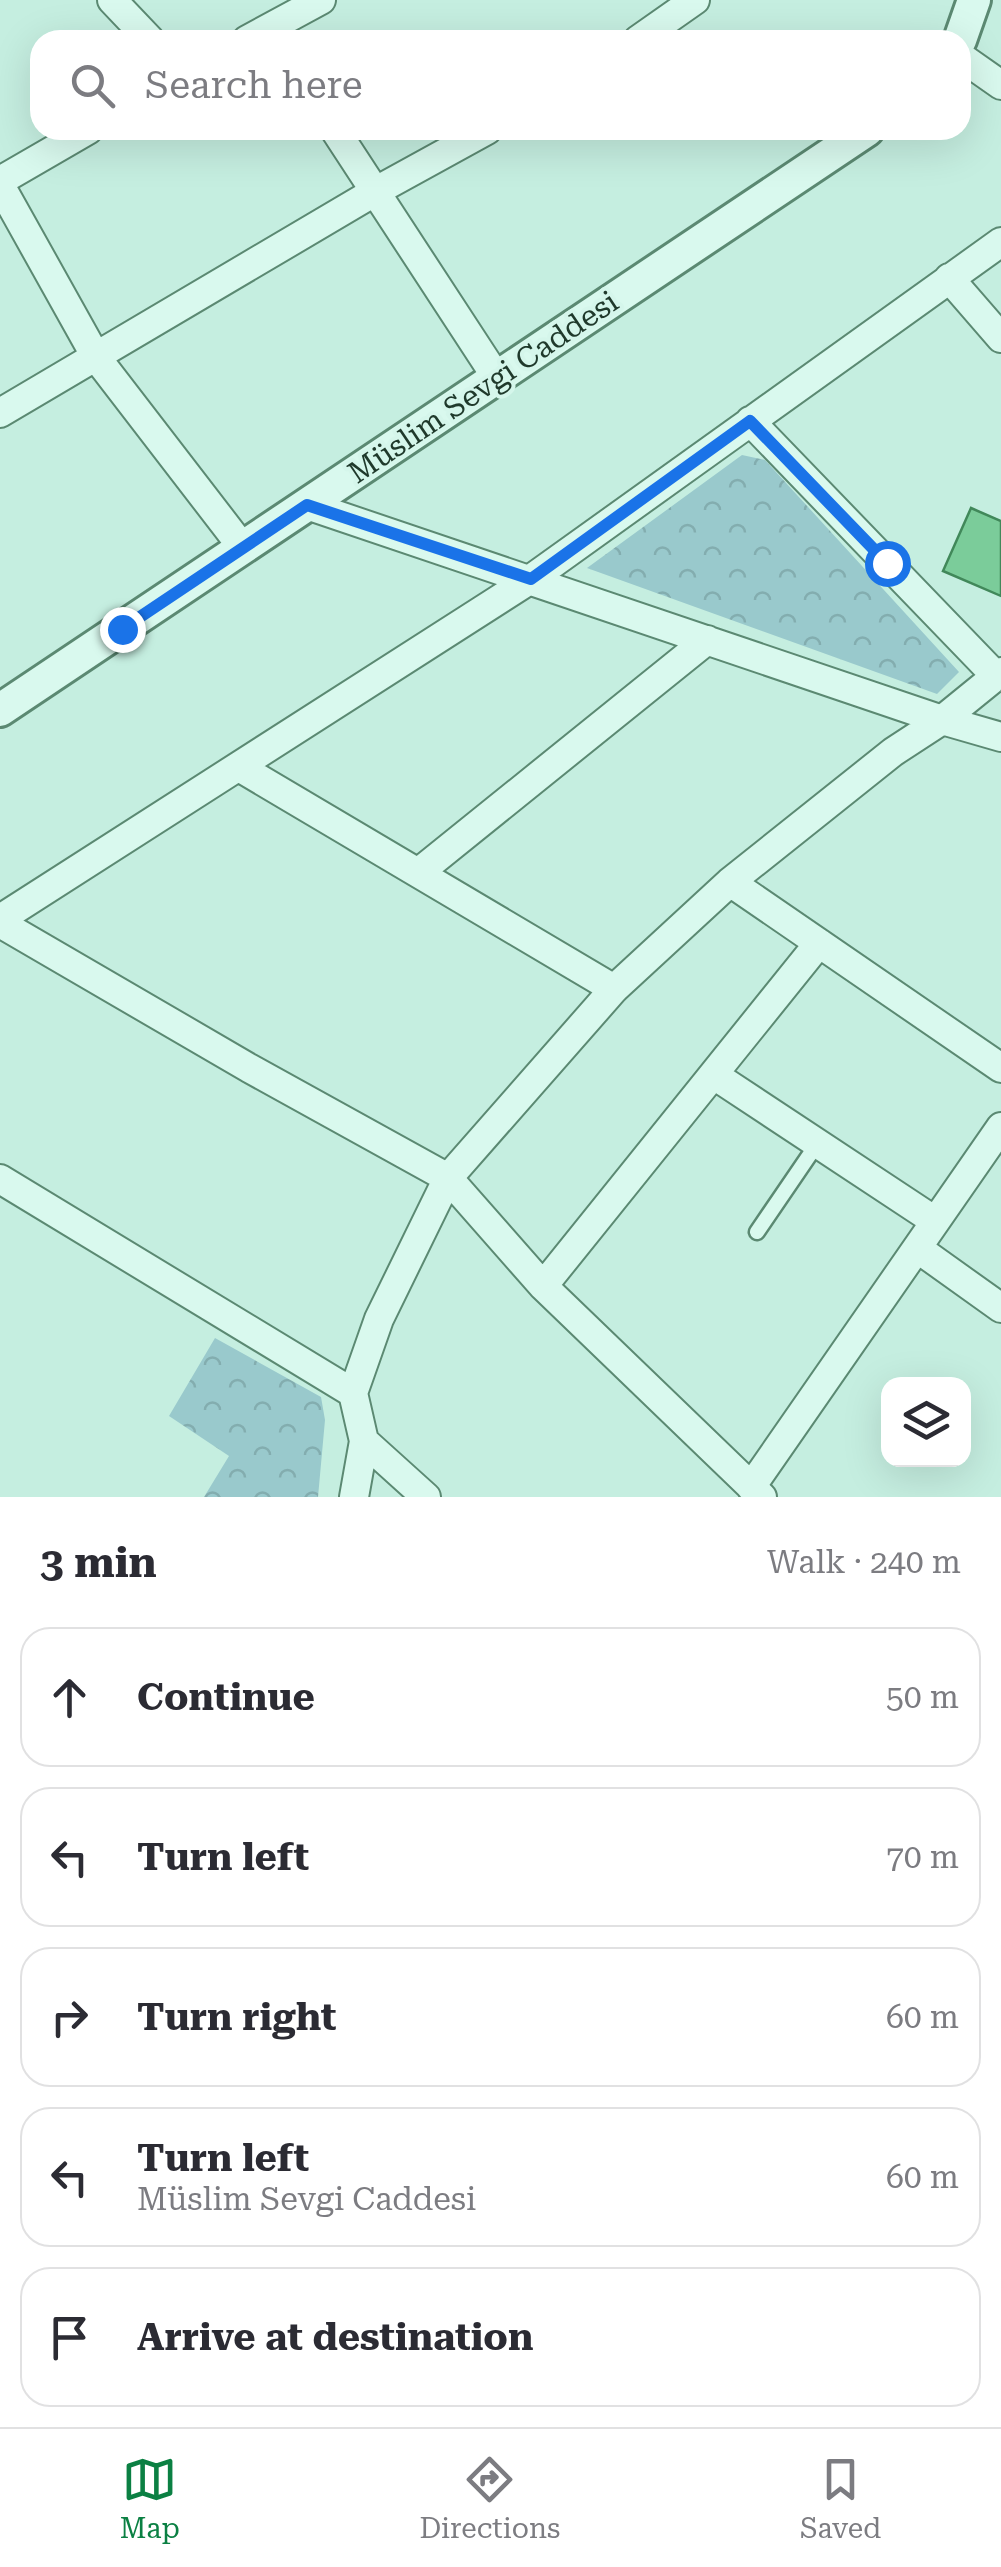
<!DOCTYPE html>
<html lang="en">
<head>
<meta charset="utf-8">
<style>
	body { margin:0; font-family:"Roboto Serif",serif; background:#f2f2f3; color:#2b2b33 }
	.controls { position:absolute; right:30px; bottom:30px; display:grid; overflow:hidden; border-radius:20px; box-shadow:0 10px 40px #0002 }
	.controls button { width:90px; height:90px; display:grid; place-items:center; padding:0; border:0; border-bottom:2px solid #e1e1e2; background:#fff; color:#2b2b33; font:50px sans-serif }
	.stop { position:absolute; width:30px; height:30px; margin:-22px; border:8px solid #1a73e8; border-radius:50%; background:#fff }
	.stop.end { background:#1a73e8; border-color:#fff; box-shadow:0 2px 10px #0008 }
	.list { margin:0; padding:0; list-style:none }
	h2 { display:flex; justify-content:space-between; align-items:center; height:130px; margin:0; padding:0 40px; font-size:42px }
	h2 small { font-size:32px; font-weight:400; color:#7c7c81 }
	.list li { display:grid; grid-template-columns:65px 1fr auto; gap:30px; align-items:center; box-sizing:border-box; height:140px; margin:0 20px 20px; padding:0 20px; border:2px solid #e1e1e2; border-radius:30px }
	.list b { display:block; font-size:38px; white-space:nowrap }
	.list p { margin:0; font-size:32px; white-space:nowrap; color:#7c7c81 }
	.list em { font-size:32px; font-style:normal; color:#7c7c81 }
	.icon { flex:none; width:55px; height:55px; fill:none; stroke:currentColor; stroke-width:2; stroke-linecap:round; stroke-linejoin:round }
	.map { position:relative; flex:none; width:1001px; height:1497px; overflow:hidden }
	.search { position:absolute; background:#fff; box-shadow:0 10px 40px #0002; left:30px; right:30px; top:30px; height:110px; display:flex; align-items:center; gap:25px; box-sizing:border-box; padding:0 35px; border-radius:30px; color:#7c7c81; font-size:38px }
	.sheet { height:930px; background:#fff }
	nav { display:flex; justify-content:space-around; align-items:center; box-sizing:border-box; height:140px; border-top:2px solid #e1e1e2; background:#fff; font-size:28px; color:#7c7c81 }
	nav a { display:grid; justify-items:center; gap:5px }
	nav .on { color:#0b8043 }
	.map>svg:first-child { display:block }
</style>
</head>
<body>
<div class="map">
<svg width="1001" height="1497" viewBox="0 0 1001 1497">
	<defs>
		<pattern id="park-crowns" width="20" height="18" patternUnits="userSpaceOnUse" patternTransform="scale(2.5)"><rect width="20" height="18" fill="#99c9cc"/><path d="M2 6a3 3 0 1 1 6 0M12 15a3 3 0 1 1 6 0" fill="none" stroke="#83adaf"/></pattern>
	</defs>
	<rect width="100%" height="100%" fill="#c5eee0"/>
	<path fill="url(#park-crowns)" d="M742 455 765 460 959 672 937 694 587 568Z
		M215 1338 321 1397 325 1420 318 1497H204L229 1456 169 1416Z"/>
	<path fill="#7bcc9a" stroke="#41885a" stroke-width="2.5" d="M971 508 1001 521V596L943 571Z"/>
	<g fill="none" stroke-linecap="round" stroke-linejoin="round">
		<g stroke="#5b8972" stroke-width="19">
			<path id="service" d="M757 1232 817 1144"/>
		</g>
		<g stroke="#5b8972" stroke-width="32">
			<path id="minor" d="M112 0 150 40
				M247 40 321 0
				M638 40 695 0
				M961 57 1001 85
				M335 130 497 378
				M0 181 88 130
				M0 185 96 357 243 548
				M949 278 1001 338
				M0 413 376 191 487 130
				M750 421 996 676
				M307 505 942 720 1001 737
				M239 767 614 989
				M418 873 707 640
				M730 882 1001 1068
				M0 919 531 579 1001 242
				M0 923 249 1068 448 1178 543 1286 762 1497
				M714 1075 935 1221
				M0 1179 353 1393
				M917 1248 1001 1308
				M543 1286 819 943
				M364 1441 426 1497
				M751 1487 1001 1127
				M354 1497 364 1441 353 1393 379 1319 448 1178 614 989 730 882 893 752 942 720 1001 672"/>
		</g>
		<g stroke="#5b8972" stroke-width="38">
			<path id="tertiary" d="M960 40 974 0
				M0 710 867 130"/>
		</g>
		<use href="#service" stroke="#d9f9ee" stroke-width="14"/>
		<use href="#minor" stroke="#d9f9ee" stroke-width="28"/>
		<use href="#tertiary" stroke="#d9f9ee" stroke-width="32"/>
	</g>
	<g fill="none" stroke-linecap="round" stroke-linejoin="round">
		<path stroke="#1a73e8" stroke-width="12" d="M122 629 307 505 531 579 750 421 887 563"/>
	</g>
	<g text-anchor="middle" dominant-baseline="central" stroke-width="8" stroke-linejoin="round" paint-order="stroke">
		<g font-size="30" fill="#1f392b" stroke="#d5f6eb">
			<text transform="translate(483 387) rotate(-34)">Müslim Sevgi Caddesi</text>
		</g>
	</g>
</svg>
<div class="controls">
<button><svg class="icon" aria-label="layers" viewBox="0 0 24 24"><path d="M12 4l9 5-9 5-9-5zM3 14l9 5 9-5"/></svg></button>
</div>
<div class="stop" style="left:887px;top:563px"></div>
<div class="stop end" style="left:122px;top:629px"></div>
<div class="search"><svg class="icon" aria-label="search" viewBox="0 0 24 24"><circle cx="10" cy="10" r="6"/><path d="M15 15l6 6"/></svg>Search here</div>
</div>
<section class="sheet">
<h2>3 min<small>Walk · 240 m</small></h2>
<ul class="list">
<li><svg class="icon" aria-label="ahead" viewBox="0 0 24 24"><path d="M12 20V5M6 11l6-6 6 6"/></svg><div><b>Continue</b></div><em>50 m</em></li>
<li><svg class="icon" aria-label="left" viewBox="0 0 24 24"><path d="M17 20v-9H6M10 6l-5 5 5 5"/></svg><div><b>Turn left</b></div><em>70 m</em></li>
<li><svg class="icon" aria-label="right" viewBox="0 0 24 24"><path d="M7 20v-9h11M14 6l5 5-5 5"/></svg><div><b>Turn right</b></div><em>60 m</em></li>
<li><svg class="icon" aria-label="left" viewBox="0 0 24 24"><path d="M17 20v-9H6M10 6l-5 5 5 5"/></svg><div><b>Turn left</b><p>Müslim Sevgi Caddesi</p></div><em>60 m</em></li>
<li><svg class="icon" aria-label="arrive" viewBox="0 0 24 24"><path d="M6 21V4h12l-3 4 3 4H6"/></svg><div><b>Arrive at destination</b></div></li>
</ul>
</section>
<nav>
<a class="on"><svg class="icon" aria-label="map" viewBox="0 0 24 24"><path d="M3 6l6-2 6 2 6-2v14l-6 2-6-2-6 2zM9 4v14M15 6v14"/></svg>Map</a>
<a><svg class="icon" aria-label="directions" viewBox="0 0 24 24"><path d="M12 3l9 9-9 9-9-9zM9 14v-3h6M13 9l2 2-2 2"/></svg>Directions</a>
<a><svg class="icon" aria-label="saved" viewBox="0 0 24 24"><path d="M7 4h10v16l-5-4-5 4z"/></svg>Saved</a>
</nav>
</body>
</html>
